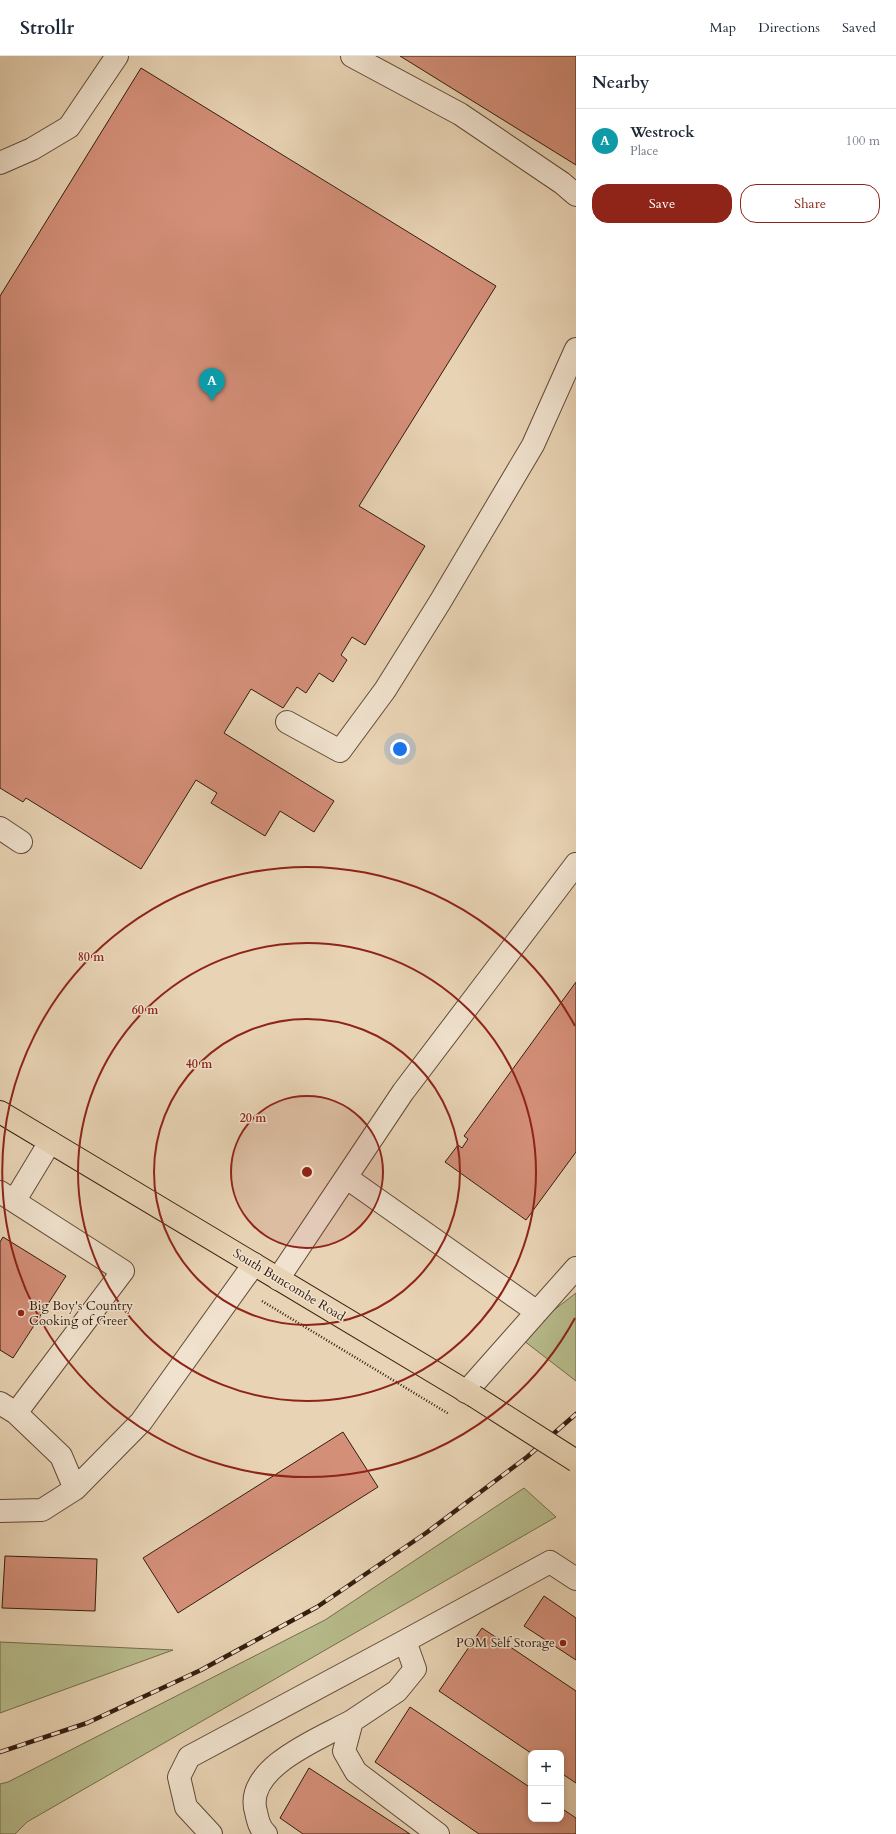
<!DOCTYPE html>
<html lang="en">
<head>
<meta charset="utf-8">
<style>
	body { margin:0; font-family:Cardo,serif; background:#f2f2f3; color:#1f2937 }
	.controls { position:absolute; right:12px; bottom:12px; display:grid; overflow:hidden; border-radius:8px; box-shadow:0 2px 6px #0003 }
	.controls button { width:36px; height:36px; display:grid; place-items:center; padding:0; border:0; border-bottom:1px solid #e0e1e3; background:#fff; color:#1f2937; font:20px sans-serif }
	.you { position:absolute; left:400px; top:693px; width:14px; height:14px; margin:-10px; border:3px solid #fff; border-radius:50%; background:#1a73e8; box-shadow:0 0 0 6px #1a73e833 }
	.badge { display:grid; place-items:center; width:26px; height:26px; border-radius:50%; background:#8f2418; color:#fff; font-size:13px; font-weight:700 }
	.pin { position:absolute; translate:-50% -33px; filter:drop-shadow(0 1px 2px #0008) }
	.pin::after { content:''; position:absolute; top:21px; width:14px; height:12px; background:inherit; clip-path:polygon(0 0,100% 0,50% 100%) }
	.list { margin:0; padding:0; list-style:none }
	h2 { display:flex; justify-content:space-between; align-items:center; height:52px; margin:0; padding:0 16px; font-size:17px }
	h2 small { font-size:13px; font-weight:400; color:#747a83 }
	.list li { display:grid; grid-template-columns:26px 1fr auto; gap:12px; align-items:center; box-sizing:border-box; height:64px; padding:0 16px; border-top:1px solid #e0e1e3 }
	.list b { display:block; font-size:15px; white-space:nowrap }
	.list p { margin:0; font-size:13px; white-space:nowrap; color:#747a83 }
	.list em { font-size:13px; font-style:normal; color:#747a83 }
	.actions { display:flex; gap:8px; padding:12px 16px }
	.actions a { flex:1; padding:9px 0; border:1px solid #8f2418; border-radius:16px; text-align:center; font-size:14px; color:#8f2418 }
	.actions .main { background:#8f2418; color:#fff }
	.map { position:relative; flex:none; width:576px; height:1778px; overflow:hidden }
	header { display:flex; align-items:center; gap:24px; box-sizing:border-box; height:56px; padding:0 20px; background:#fff; border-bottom:1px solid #e0e1e3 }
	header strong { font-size:19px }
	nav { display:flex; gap:22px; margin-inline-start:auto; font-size:14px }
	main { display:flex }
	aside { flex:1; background:#fff }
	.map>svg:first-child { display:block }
</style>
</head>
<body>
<header>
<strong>Strollr</strong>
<nav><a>Map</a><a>Directions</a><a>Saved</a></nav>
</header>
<main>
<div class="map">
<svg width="576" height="1778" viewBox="0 0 576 1778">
	<rect width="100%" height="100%" fill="#e8d3b4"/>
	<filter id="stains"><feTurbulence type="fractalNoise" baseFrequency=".005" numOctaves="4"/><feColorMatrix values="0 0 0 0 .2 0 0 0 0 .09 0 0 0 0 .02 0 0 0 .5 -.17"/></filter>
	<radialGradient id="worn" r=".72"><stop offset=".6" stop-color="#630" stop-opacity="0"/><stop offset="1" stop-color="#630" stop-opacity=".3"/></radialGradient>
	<path fill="#b7bc8c" stroke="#766c4d" d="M576 1237V1325L519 1281Z
		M524 1432 556 1461 27 1766 15 1778H0V1728L8 1726 325 1564Z
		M0 1586 173 1594 0 1657Z"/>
	<path fill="#d48f79" stroke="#341d0e" d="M400 0H576V109Z
		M141 12 496 230 359 450 425 490 365 589 352 581 341 599 347 604 333 626 319 617 306 637 297 631 283 652 251 633 224 677 334 745 314 776 280 755 265 780 211 747 217 737 196 724 141 813 26 742 23 746 0 732V240Z
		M576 926V1096L526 1164 445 1106 458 1089 462 1092 468 1083 464 1080Z
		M3 1181 66 1220 13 1302 0 1294V1186Z
		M343 1376 378 1431 178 1557 143 1502Z
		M5 1500 97 1503 95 1555 2 1552Z
		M544 1540 576 1562V1604L524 1570Z
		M482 1572 576 1635V1727L561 1717V1697H531L439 1635Z
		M410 1651 531 1732V1763H561V1752L576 1762V1778H479L375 1706Z
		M309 1712 410 1778H303L280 1762Z"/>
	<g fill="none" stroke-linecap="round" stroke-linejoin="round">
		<g stroke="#614a38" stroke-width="24">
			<path id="minor" d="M352 0 460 58 562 127 576 139
				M0 107 32 93 69 71 117 0
				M287 666 340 695 385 634 440 546 533 389 576 293
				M0 772 21 786
				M347 1122 537 1256
				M0 1136 123 1215 16 1357 0 1347
				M15 1144 50 1086
				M278 1223 403 1036 576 808
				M466 1336 576 1212
				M16 1357 61 1400 75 1433
				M0 1455 42 1454 75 1433 141 1366 254 1208
				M211 1778 186 1751 179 1721 189 1701 405 1585
				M266 1778C259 1771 258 1765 256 1756 243 1712 321 1682 352 1665
				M438 1778 356 1716 344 1695 352 1665 397 1635 415 1613 405 1585 550 1506 576 1523"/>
		</g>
		<g stroke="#341d0e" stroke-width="24">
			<path id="major" d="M0 1056 474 1340"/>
		</g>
		<path stroke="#341d0e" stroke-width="2.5" stroke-dasharray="1 2" stroke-linecap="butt" d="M262 1245 449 1358"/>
		<use href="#minor" stroke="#f0e2ce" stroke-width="22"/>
		<use href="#major" stroke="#e8d3b4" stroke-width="22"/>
		<g stroke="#341d0e" stroke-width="4.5">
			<path id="rail" d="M0 1696 87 1667 201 1614 317 1551 426 1477 527 1401 576 1358"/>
		</g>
		<use href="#rail" stroke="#f0e2ce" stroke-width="3" stroke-dasharray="9" stroke-linecap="butt"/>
		<g stroke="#341d0e" stroke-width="24" stroke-linecap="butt">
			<path id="major-bridge" d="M474 1340 576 1405"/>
		</g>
		<use href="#major-bridge" stroke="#e8d3b4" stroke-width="22"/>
	</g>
	<circle cx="307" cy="1116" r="76" fill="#8f2418" fill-opacity=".12"/>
	<g fill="none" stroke="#8f2418" stroke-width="2">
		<circle cx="307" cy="1116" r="76"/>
		<circle cx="307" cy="1116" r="153"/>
		<circle cx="307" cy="1116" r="229"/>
		<path d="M575 1262A305 305 0 1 1 575 970"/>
	</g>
	<g fill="#8f2418" stroke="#f0e2ce" stroke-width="1.5">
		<circle cx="21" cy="1257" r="4"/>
		<circle cx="563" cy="1587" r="4"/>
	</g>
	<g text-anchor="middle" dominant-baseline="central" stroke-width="3" stroke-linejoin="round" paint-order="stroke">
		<g font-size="13" fill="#341d0e" stroke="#f0e2ce">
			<text transform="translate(289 1229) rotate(31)">South Buncombe Road</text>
		</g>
		<g font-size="13" fill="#341d0e" stroke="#f0e2ce" text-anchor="start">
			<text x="29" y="1250">Big Boy's Country<tspan x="29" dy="15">Cooking of Greer</tspan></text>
			<text x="555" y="1587" text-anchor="end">POM Self Storage</text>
		</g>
	</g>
	<circle cx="307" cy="1116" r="6" fill="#8f2418" stroke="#f0e2ce" stroke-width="2"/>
	<g font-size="12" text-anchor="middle" font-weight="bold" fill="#8f2418" stroke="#f0e2ce" stroke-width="3" stroke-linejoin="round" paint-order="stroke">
		<text x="91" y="905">80 m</text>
		<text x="145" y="958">60 m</text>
		<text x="199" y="1012">40 m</text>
		<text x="253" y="1066">20 m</text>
	</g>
	<rect width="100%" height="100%" filter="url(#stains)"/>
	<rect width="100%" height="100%" fill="url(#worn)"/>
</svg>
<div class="controls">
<button>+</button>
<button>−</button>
</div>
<div class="you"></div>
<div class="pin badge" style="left:212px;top:345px;background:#0f9aa8">A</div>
</div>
<aside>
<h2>Nearby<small></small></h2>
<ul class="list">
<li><span class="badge" style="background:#0f9aa8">A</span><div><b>Westrock</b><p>Place</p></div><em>100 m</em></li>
</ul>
<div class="actions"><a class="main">Save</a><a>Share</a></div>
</aside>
</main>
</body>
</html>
